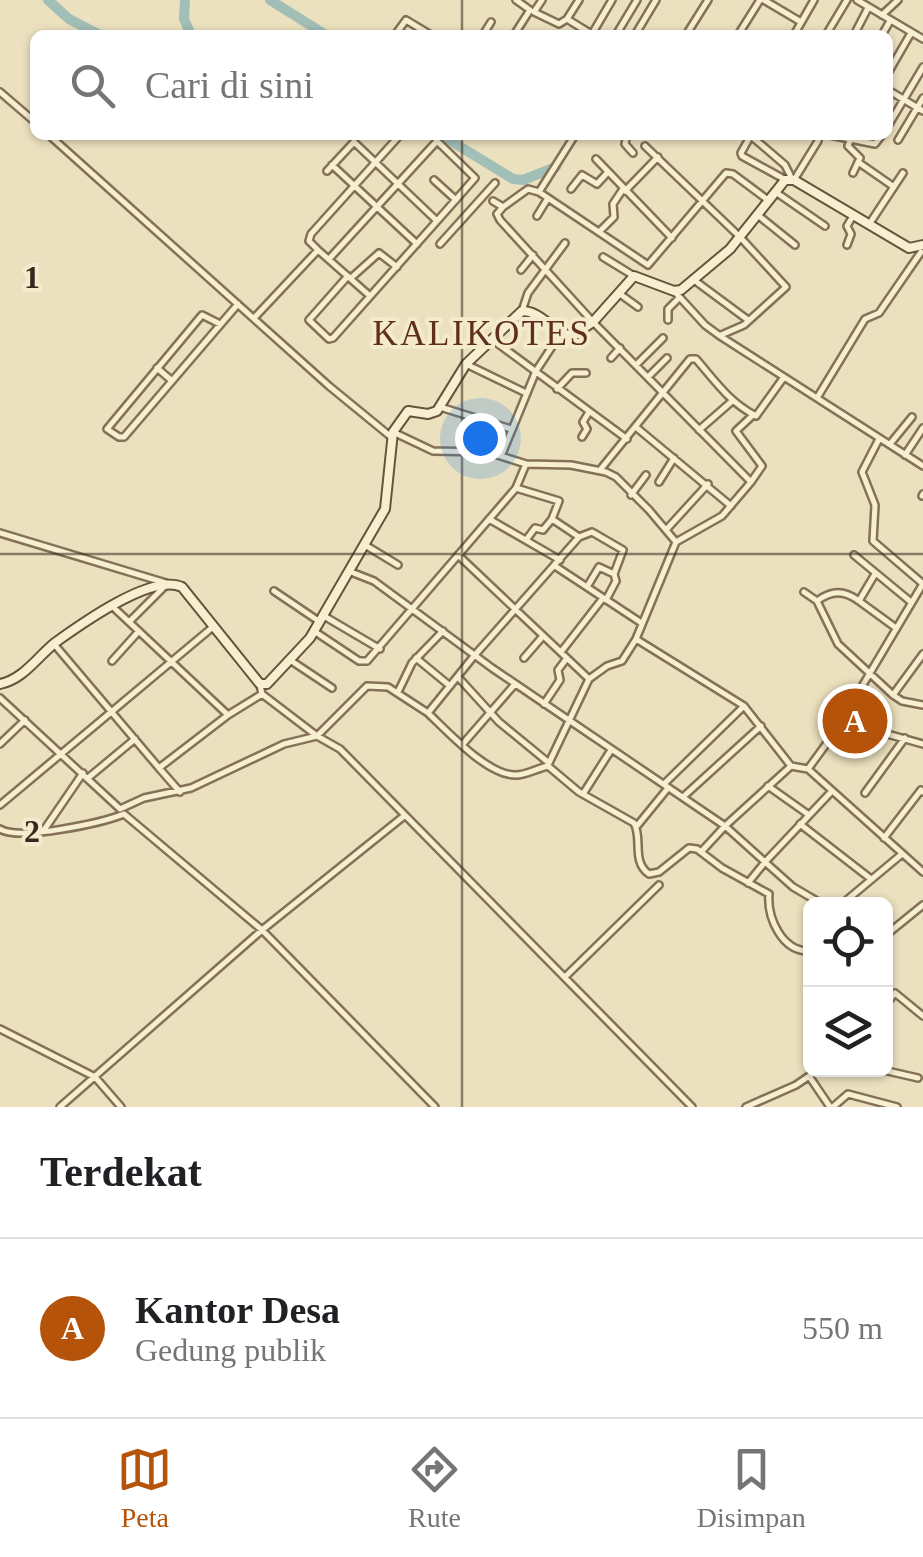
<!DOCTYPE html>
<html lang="id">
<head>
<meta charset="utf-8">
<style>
	body { margin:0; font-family:Georgia,serif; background:#f6f6f6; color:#202124 }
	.controls { position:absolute; right:30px; bottom:30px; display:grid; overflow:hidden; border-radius:15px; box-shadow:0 2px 8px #0004 }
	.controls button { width:90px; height:90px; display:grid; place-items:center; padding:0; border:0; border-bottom:2px solid #e0e0e0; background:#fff; color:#202124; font:50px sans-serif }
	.you { position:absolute; left:480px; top:438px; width:35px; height:35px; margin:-25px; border:8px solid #fff; border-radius:50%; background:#1a73e8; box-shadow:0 0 0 15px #1a73e833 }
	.badge { display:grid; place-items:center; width:65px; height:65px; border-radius:50%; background:#b45309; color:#fff; font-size:32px; font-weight:700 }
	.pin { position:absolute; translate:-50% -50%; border:5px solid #fff; box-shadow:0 2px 10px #0006 }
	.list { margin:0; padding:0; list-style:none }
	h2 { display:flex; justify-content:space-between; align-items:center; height:130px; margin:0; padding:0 40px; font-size:42px }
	h2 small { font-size:32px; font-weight:400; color:#757577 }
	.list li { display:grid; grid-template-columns:65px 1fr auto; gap:30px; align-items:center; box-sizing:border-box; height:180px; padding:0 40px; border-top:2px solid #e0e0e0 }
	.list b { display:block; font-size:38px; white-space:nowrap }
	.list p { margin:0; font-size:32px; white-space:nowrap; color:#757577 }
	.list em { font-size:32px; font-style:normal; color:#757577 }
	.icon { flex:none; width:55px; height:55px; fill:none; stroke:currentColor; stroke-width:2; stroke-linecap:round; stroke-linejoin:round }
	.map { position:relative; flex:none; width:923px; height:1107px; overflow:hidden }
	.search { position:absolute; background:#fff; box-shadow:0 2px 8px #0004; left:30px; right:30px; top:30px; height:110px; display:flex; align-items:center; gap:25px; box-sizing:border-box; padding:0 35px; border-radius:15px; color:#757577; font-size:38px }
	.sheet { height:310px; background:#fff }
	nav { display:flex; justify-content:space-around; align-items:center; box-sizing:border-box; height:140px; border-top:2px solid #e0e0e0; background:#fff; font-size:28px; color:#757577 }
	nav a { display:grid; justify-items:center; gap:5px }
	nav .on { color:#b45309 }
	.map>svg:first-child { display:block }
</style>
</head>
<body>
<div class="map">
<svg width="923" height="1107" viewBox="0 0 923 1107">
	<rect width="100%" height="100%" fill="#ece1be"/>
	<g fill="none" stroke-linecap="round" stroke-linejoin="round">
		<path stroke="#a1beb7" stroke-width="10" d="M48 0 69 19 100 35
			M185 0 184 19 191 35
			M270 0 326 35
			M441 135 513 179 523 180 556 167"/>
		<g stroke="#847157" stroke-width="10">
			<path id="street" d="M516 0 530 10
				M542 0 534 12 559 24 567 19 579 0
				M764 0 801 22
				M857 0 923 39
				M882 15 898 0
				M567 19 593 35
				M592 34 612 0
				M395 35 406 20 431 35
				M483 35 491 22
				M514 35 530 10
				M616 35 637 0
				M635 35 656 0
				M686 35 708 0
				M738 35 760 0
				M794 35 814 0
				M826 35 847 0
				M854 35 868 8
				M882 35 890 21
				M888 73 911 33
				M888 90 923 111
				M0 92 35 122
				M888 126 923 67
				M49 135 329 386 390 436
				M575 135 539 192 648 265 726 173 733 174 768 200
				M627 135 625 144 633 153
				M750 135 785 165 792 179
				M751 135 741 153 742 156 784 179
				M830 135 875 144 882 135
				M852 135 848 146 860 158 853 173
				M898 140 923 98
				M645 146 740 237 786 287 744 325 721 335
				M596 159 672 238
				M858 162 894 187
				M332 165 417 244
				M327 171 354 142 437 221 333 338 329 339 309 320 348 276
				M434 180 456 200
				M794 180 818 141
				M571 189 582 175 597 184 608 172
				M625 191 658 157
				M777 193 825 226
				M503 207 528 189 539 192
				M537 216 548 198
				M759 216 795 245
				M870 223 903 173
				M599 232 614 217 613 204 623 189
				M440 244 495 183
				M847 245 851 234 847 226 853 216
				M318 250 309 241 311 234 400 135
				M603 257 634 276
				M329 259 437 141 475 178 437 221
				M521 270 533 255
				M351 278 379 253 397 267
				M694 280 748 320
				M674 291 705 325 720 336 923 466
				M620 294 638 307
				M522 311 528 293 565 243
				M255 317 318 250 370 296
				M668 320V309L679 298
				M220 324 202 315 107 429 119 437H124L238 304
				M493 340 627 439
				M611 358 620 348
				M466 364 526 393
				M636 365 663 338
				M157 368 171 380
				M648 377 667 358
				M557 389 572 373H586
				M817 398 865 319 879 313 921 252
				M440 407 511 429
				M637 428 731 506
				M699 430 731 402
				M393 432 433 451 488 452 526 464 571 465 606 472 616 477 649 510 676 542 722 516 751 482 593 322 500 220 497 214 503 207 493 201
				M582 437 587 429 583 422 589 412
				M879 439 862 472 875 505 873 541 922 583
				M890 444 912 417
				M502 454 536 371 561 333
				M905 455 923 428
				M600 470 690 359H696C716 382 729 402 756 416L784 377
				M659 482 674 458
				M751 482 762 466 736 431 753 415
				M516 488 559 501 552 519 579 537 592 532 623 550 614 574 616 581 606 600
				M631 495 646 475
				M922 496 923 494
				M489 519 560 560
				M666 530 708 484
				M0 533 166 583
				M579 537 474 656 428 713C447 731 488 776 516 775 526 775 538 768 548 766L579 792 634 823C643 839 631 861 649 874L659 872 689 848 697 849 722 868 769 894C767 918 782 952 810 951
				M526 540 535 528 543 530 552 519
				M365 545 398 565
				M458 555 589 679 548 765
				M854 555 911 602
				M555 566 640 622
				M351 572 374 581 492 668 725 826 791 766 808 769
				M875 574 859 601 896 628
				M587 587 599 567 614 574
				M921 587 835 732 808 769 923 872
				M274 591 320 622
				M804 592 817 601 838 644 893 695 902 701 923 705
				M817 601C832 590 844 590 859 601
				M112 606 228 715
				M324 616 380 649
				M129 622 166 585
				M314 631 359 661H367L516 488 526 464
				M54 644 159 768 228 715 262 694
				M561 652 603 598
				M416 658 450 686
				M524 658 543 636
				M290 660 332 688
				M112 661 139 631
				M458 677 499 722 549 763
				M589 679 607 666 622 661 636 639
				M260 685 262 694 317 736 340 749 692 1107
				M398 692 412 663 443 631
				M893 695 923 654
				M0 698 119 808
				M544 704 560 680 558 670 567 658
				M744 706 791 766
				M835 732 861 740 887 734 923 744
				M0 744 25 720
				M462 745 515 684
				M159 768 180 792
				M88 778 135 739
				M664 784 744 706 636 639 676 542
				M768 786 809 815
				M865 793 905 738
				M583 794 611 750
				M683 797 761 726
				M0 805 214 626
				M120 809 144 798 191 788 284 744 317 736 367 686 388 687 428 713
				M800 824 871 879
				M637 826 668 788
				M0 829C19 841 101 823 124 814L262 930 435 1107
				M44 830 83 773
				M884 838 921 790 923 792
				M701 852 725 826 765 862 748 883
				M822 904 793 887 765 862 832 791
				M842 904 902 854
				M886 935 923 905
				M565 977 659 885
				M886 1004 895 993 923 1016
				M0 1029 95 1077 121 1107
				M883 1070 918 1078
				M809 1076 830 1107
				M60 1107 262 930 404 816
				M746 1107 796 1085 818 1070
				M833 1107 848 1094 897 1107"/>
		</g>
		<g stroke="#66533b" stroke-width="12">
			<path id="secondary" d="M0 684C24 679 37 657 56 642 81 624 152 573 182 587L260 684H267L310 638 385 509 393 432 408 411 428 414 437 411 466 364 522 311C542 311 553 333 572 336L593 322 634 276 674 291 681 290 730 249 785 180H794L909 248 923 245"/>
		</g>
		<use href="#street" stroke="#f8eed0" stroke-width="5"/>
		<use href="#secondary" stroke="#f8eed0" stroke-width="8"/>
	</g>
	<path fill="none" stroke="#34291c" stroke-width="2.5" stroke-opacity="0.55" d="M462 0V35M462 135V1107M0 554H923"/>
	<g text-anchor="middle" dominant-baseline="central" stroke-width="8" stroke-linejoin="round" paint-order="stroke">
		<g font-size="35" letter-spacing="2.5" fill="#5f2e1c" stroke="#f4ebcd">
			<text x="482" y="333">KALIKOTES</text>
		</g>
	</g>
	<g font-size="32" text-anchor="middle" font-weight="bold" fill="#34291c" stroke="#f4ebcd" stroke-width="8" stroke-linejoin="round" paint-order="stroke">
		<text x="32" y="288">1</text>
		<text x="32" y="842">2</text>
	</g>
</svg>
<div class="controls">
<button><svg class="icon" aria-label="locate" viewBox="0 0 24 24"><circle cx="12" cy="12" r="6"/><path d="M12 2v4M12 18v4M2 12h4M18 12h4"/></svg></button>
<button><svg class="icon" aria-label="layers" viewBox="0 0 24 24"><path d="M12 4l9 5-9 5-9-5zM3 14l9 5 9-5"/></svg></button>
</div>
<div class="you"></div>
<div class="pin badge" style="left:855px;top:721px">A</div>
<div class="search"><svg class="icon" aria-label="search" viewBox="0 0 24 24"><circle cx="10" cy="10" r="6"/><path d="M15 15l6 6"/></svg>Cari di sini</div>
</div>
<section class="sheet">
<h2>Terdekat<small></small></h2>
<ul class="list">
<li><span class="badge">A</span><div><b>Kantor Desa</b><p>Gedung publik</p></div><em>550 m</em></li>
</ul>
</section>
<nav>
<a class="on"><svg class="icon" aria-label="map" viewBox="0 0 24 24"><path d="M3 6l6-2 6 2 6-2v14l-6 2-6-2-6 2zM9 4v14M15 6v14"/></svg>Peta</a>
<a><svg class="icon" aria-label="directions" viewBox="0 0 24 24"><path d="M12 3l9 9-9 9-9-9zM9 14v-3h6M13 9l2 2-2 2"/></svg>Rute</a>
<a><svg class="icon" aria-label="saved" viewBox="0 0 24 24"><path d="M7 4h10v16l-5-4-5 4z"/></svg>Disimpan</a>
</nav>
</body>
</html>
